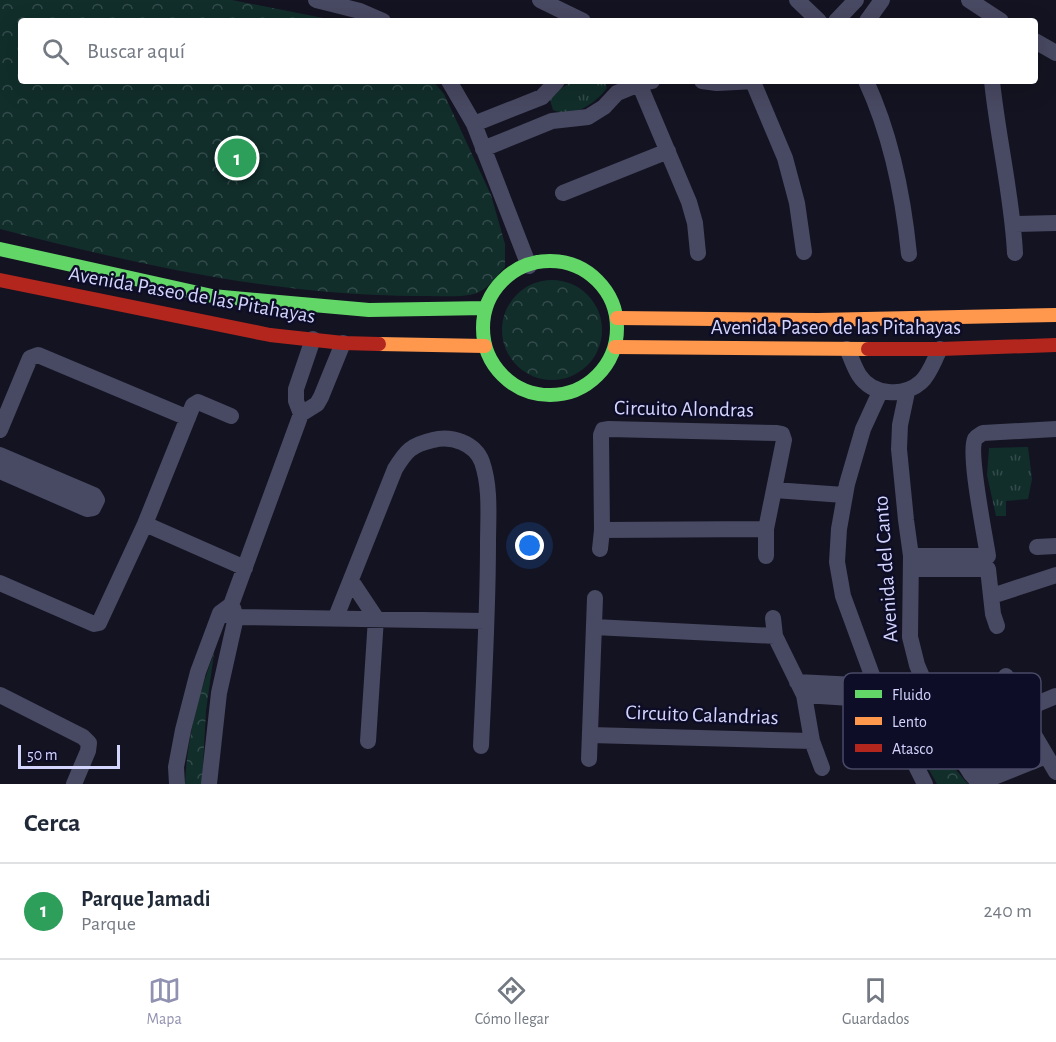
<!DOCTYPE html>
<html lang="es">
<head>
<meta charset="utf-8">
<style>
	body { margin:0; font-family:"Alegreya Sans",sans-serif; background:#f2f2f3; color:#1f2937 }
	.scale { position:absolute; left:18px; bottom:15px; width:102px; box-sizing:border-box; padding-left:6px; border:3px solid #d4d5ff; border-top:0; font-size:16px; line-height:21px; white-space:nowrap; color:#d4d5ff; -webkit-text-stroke:4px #0e0d27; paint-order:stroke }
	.you { position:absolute; left:530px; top:546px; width:21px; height:21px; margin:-15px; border:4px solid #fff; border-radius:50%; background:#1a73e8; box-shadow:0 0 0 9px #1a73e833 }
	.badge { display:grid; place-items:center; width:39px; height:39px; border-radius:50%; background:#9191b1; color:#fff; font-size:20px; font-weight:700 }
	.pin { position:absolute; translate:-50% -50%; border:3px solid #fff; box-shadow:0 2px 6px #0006 }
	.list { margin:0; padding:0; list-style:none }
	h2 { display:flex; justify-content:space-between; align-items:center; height:78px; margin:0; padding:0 24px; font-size:26px }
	h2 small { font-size:20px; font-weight:400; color:#747a83 }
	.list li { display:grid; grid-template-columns:39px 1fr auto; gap:18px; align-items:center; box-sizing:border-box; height:96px; padding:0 24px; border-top:2px solid #e0e1e3 }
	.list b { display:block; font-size:22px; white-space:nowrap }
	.list p { margin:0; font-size:20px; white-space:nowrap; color:#747a83 }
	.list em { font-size:20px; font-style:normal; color:#747a83 }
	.icon { flex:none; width:33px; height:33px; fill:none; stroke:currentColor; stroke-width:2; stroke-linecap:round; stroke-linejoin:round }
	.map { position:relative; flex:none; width:1056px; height:784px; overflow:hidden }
	.search { position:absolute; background:#fff; box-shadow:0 6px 24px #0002; left:18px; right:18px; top:18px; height:66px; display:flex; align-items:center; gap:15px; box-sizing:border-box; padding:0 21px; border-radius:6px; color:#747a83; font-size:22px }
	.sheet { height:174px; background:#fff }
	nav { display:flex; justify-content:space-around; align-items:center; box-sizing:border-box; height:84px; border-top:2px solid #e0e1e3; background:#fff; font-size:16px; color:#747a83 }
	nav a { display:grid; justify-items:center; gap:3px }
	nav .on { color:#9191b1 }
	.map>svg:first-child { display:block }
</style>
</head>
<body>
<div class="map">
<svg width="1056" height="784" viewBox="0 0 1056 784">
	<defs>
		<pattern id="grass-tufts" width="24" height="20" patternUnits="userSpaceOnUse" patternTransform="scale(1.5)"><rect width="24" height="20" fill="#112e2b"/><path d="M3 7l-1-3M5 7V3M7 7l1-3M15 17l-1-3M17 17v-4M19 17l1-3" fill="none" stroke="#334b4b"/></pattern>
		<pattern id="park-crowns" width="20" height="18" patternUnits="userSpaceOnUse" patternTransform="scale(1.5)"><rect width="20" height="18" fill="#112e2b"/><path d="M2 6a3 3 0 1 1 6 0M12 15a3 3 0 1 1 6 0" fill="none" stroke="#334b4b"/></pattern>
	</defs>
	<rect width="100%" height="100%" fill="#141321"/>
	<path fill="url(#grass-tufts)" d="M573 81H605L607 88C595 104 573 119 553 110L550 100 557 91Z
		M1028 447 1032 479 1028 499 1006 501V516H996L987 475 989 448Z"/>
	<path fill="url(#park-crowns)" d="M0 0H232L338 21H21V81H433L444 94 491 195 505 244V267C497 275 490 287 479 292 468 298 439 296 425 296 282 297 138 265 0 229Z
		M502 330a50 50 0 1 1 100 0a50 50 0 1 1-100 0Z
		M214 653 206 711 202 784H185C187 738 198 696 214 653Z
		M938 755 945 757 968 784H937L928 768V764L934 756Z"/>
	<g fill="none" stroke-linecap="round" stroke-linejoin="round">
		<path stroke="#484962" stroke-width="16" d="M316 0 360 11 383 21
			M540 0 583 21
			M797 0 819 21
			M969 0 1001 21
			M836 21 856 0
			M867 21 882 0
			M1035 41 1056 53
			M449 81 474 124 529 266
			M638 81 689 202 695 223 698 253
			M702 81 717 83 755 81
			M866 81C891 135 903 194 909 254
			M992 81C998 139 1012 195 1015 253
			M753 82 785 158 797 203 804 252
			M474 124 542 97 557 81
			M483 149 552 121 588 117 604 107 617 93 639 84 652 81
			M563 193 668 151
			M1014 224 1056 223
			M847 349C851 357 854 367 859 375 872 395 903 398 921 382 930 374 934 360 940 349
			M880 392 863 429 847 484 839 529 837 562 843 596 876 686 925 784
			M907 392 900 425 899 449 906 520 911 556 910 637 917 665 948 738 971 774 980 784
			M301 414 296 401V389L313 339
			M0 430 30 358 38 355 188 418
			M0 455 94 495 97 500 93 508 87 509 0 471
			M774 490 844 495
			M145 524 245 568
			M602 530 766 529
			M1037 547 1056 546
			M600 549 602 530 601 435 603 430 609 429 777 433 782 434 784 440 766 529V556
			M911 556H988C985 536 968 453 975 439 977 436 980 435 983 433L1056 429
			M912 569H988L993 614 997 626
			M352 582 376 618 368 741
			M0 583 94 624 99 623 145 524 193 405 198 402 231 416
			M992 596 1056 575
			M220 613 236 617 485 621
			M336 617 395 469C406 451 411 445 433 440 451 435 475 443 482 462 491 488 488 518 488 544 488 611 484 679 481 746
			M773 618 775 636 804 695 812 741 822 768
			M594 627 775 636
			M1006 676 1020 711 1056 772
			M797 682 876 686
			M0 695 83 737 89 743 88 751 74 784
			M804 695 882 700
			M1020 711 1056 696
			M590 735 812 741
			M911 757 948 738
			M589 759 595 598
			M971 774 1039 743
			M979 783 1046 756
			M177 784 176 767 183 730 198 672 220 613 231 605 301 414 317 404 321 397 343 343
			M209 784 219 693 236 617 233 608"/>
		<path stroke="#63d668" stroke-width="14" d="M0 249 212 296 369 310 486 308
			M483 328a67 67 0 1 1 134 0a67 67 0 1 1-134 0Z"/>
		<path stroke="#ff974d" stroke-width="14" d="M617 318 818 320 1056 315
			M379 344 485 346
			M615 347 868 349"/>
		<path stroke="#b3261e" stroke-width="14" d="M0 280 270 335 343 343 379 344
			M868 349H940L1056 345"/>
	</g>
	<g text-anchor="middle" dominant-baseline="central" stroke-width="5" stroke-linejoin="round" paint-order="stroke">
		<g font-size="21" fill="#d4d5ff" stroke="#0e0d27">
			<text transform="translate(192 295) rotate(10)">Avenida Paseo de las Pitahayas</text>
			<text x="836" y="327">Avenida Paseo de las Pitahayas</text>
			<text transform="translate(684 409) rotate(1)">Circuito Alondras</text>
			<text transform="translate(886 569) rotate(-94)">Avenida del Canto</text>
			<text transform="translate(702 715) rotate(2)">Circuito Calandrias</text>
		</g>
	</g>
	<rect x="843" y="673" width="198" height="96" rx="9" fill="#0e0d27" stroke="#494968" stroke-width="1.5"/>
	<rect x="855" y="690" width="27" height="8" fill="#63d668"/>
	<rect x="855" y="717" width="27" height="8" fill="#ff974d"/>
	<rect x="855" y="744" width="27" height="8" fill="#b3261e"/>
	<g font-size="16" fill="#d4d5ff">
		<text x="892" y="700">Fluido</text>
		<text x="892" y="727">Lento</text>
		<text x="892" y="754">Atasco</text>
	</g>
</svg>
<div class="scale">50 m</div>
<div class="you"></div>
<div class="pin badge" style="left:237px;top:158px;background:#2e9e5b">1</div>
<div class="search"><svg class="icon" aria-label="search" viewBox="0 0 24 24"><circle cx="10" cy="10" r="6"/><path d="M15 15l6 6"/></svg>Buscar aquí</div>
</div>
<section class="sheet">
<h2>Cerca<small></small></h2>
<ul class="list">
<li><span class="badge" style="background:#2e9e5b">1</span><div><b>Parque Jamadi</b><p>Parque</p></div><em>240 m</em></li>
</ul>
</section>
<nav>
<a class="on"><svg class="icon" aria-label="map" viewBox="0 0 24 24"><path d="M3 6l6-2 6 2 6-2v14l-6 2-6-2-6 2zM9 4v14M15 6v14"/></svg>Mapa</a>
<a><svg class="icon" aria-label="directions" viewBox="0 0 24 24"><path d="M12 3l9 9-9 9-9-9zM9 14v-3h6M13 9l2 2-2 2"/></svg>Cómo llegar</a>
<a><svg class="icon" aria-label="saved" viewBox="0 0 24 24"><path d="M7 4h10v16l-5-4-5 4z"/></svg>Guardados</a>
</nav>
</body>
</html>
